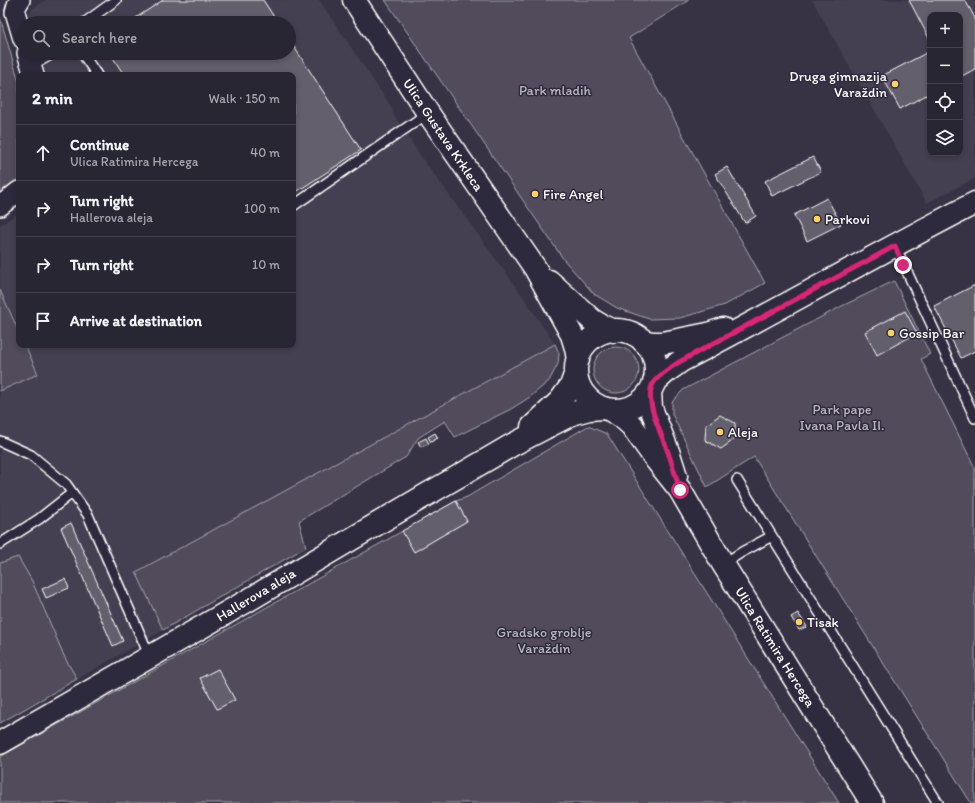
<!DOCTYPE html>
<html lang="en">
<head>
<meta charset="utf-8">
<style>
	body { margin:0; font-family:Itim,sans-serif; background:#353240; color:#f1f3f6 }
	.controls { position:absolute; right:12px; top:12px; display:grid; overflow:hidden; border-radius:8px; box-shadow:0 2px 6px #0003 }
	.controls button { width:36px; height:36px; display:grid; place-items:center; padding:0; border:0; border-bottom:1px solid #45434f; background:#292634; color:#f1f3f6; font:20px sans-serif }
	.stop { position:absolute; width:12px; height:12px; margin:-9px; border:3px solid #db2777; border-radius:50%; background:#fff }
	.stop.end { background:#db2777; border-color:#fff; box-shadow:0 1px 4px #0008 }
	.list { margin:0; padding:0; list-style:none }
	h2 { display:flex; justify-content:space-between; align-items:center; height:52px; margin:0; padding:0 16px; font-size:17px }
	h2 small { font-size:13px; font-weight:400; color:#a5a5ac }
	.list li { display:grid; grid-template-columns:26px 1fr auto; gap:12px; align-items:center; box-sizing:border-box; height:56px; padding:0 16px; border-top:1px solid #45434f }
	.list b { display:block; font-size:15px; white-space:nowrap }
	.list p { margin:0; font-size:13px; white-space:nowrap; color:#a5a5ac }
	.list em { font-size:13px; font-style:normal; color:#a5a5ac }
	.icon { flex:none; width:22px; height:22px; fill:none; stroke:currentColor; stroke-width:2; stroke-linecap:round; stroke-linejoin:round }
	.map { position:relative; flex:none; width:975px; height:803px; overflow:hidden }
	.search { position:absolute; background:#292634; box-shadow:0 2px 6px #0003; left:16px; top:16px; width:280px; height:44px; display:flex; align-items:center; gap:10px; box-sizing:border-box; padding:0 14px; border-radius:22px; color:#a5a5ac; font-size:15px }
	.panel { position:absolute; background:#292634; box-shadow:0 2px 6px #0003; left:16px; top:72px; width:280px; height:276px; border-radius:8px }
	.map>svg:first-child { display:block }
</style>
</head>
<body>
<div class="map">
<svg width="975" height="803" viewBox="0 0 975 803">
	<rect width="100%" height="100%" fill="#373345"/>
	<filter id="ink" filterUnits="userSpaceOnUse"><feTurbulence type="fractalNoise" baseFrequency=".025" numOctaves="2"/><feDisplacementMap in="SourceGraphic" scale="8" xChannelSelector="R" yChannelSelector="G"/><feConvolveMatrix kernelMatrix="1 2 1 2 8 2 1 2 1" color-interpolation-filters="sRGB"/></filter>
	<g filter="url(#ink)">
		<path fill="#444051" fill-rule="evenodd" d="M46 0H319L392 108 394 116 420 155 519 291 555 344 136 572 163 630 0 723V391L38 374 25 345H293V75H45L38 53H289V23H29L28 18 32 9Z
			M812 0H975V178L927 203ZM930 15H960V153H930Z
			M19 213V332L0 290V225Z"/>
		<path fill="#514c5c" stroke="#a8a6ae" d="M385 0H689L629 38 765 283 725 305 680 318 649 319 617 308 594 294 564 260Z
			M0 17 19 82V179L15 183 0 193Z
			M894 281 930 354 921 359 975 468V803H971L754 457 707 487 672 414V402L683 390 842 306Z
			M0 290 19 332V345H25L38 374 0 391Z
			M555 344 559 353 558 364 549 381 530 397 511 409 455 437 445 421 418 438 406 457 299 521 306 547 163 630 136 572Z
			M593 370a23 23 0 1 1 46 0a23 23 0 1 1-46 0Z
			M588 426 607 434 839 803H0V757L456 501 467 497Z
			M18 557 32 581 65 658 77 679 0 723V563Z"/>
		<path fill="#635f6d" stroke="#fff" d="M163 0H263L278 23H128Z
			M909 0H965L975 18V69L960 77V15H930V40Z
			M289 39 361 150 293 194V75H124L110 53H289Z
			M930 51V93L900 109 882 76Z
			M813 157 821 172 772 196 765 181Z
			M727 167 756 216 745 223 715 174Z
			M827 198 841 224 807 241 794 215Z
			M975 285V351L961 358 934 306Z
			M905 311 917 333 877 355 865 332Z
			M720 415 735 423V439L721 449 705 440 706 425Z
			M435 433 438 438 431 442 428 437Z
			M426 438 429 444 421 447 418 442Z
			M456 501 467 521 414 552 402 531Z
			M71 523 123 641 113 646 61 528Z
			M65 579 69 588 46 598 42 589Z
			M798 613 807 627 799 630 791 617Z
			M218 669 235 700 217 709 200 678Z"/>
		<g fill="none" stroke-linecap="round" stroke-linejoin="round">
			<g stroke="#fff" stroke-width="12">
				<path id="service" d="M84 23 116 0
					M82 53 97 75
					M31 66 54 53
					M293 206 428 113
					M895 246 975 418
					M0 441 31 455 66 484 88 515 150 657
					M737 480 938 803
					M0 544 39 519 72 493
					M723 564 742 552 772 536"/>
			</g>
			<g stroke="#fff" stroke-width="22">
				<path id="minor" d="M20 0 17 5 15 12 23 39
					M27 53 34 75
					M0 206 19 191"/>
			</g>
			<g stroke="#fff" stroke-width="25">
				<path id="secondary" d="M354 0 428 113 535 268 572 335 576 348 578 360
					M549 281 592 320 602 326 614 331
					M576 370a40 40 0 1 1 80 0a40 40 0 1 1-80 0Z
					M643 341 652 343H663L708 334 723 329
					M655 382 667 371 681 361C780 309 876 254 975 203
					M650 391 651 408 669 454 676 476
					M610 410 622 417 632 426 657 461 680 490 723 564 872 803
					M532 427 560 401 571 386 576 372
					M0 743 247 601 426 495 459 476 512 445 574 413 589 409 604 408"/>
			</g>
			<use href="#service" stroke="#2f2a3d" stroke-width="9"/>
			<use href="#minor" stroke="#2f2a3d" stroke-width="19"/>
			<use href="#secondary" stroke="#2f2a3d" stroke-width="22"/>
		</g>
	</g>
	<g fill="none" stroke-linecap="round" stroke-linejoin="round" filter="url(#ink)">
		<path stroke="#db2777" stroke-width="5" d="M680 490C676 478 673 466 669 455 663 436 642 399 654 382 660 374 673 366 681 361L895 246 903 265"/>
	</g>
	<g fill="#ffd166" stroke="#2f2a3d" stroke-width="1.5">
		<circle cx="895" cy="84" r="4"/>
		<circle cx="535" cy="194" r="4"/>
		<circle cx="817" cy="219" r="4"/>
		<circle cx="891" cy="333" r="4"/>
		<circle cx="720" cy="432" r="4"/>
		<circle cx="799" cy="622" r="4"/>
	</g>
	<g text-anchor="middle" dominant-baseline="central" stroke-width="3" stroke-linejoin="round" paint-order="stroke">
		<g font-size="14" fill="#fff" stroke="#2f2a3d" text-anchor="start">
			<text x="887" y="76" text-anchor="end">Druga gimnazija<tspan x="887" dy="16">Varaždin</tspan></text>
			<text x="543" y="194">Fire Angel</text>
			<text x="825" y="219">Parkovi</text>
			<text x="899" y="333">Gossip Bar</text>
			<text x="728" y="432">Aleja</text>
			<text x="807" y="622">Tisak</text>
		</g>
		<g font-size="14" fill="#b9b7be" stroke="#2f2a3d">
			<text x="555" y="90">Park mladih</text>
			<text x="842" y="409">Park pape<tspan x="842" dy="16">Ivana Pavla II.</tspan></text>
			<text x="544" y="632">Gradsko groblje<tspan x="544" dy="16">Varaždin</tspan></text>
		</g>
		<g font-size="14" fill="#fff" stroke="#2f2a3d">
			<text transform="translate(443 135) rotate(56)">Ulica Gustava Krkleca</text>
			<text transform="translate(256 595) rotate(-31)">Hallerova aleja</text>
			<text transform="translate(775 647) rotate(58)">Ulica Ratimira Hercega</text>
		</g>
	</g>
</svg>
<div class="controls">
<button>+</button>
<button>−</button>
<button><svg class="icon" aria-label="locate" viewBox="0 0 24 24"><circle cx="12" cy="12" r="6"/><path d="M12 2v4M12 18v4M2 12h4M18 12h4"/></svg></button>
<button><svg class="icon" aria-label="layers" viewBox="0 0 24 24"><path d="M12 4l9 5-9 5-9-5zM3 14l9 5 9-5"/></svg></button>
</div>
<div class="stop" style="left:680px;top:490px"></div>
<div class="stop end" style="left:903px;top:265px"></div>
<div class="search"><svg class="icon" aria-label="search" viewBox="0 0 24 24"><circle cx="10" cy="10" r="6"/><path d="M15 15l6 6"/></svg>Search here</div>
<section class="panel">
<h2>2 min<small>Walk · 150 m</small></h2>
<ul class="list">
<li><svg class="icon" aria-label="ahead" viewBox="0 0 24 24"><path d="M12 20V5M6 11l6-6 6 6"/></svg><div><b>Continue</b><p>Ulica Ratimira Hercega</p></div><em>40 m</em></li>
<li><svg class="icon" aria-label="right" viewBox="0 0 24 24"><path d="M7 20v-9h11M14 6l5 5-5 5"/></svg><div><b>Turn right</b><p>Hallerova aleja</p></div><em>100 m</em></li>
<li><svg class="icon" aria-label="right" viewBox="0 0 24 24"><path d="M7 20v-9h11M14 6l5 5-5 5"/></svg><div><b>Turn right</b></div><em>10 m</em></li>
<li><svg class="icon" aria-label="arrive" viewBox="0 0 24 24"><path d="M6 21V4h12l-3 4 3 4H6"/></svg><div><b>Arrive at destination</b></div></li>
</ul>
</section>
</div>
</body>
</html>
